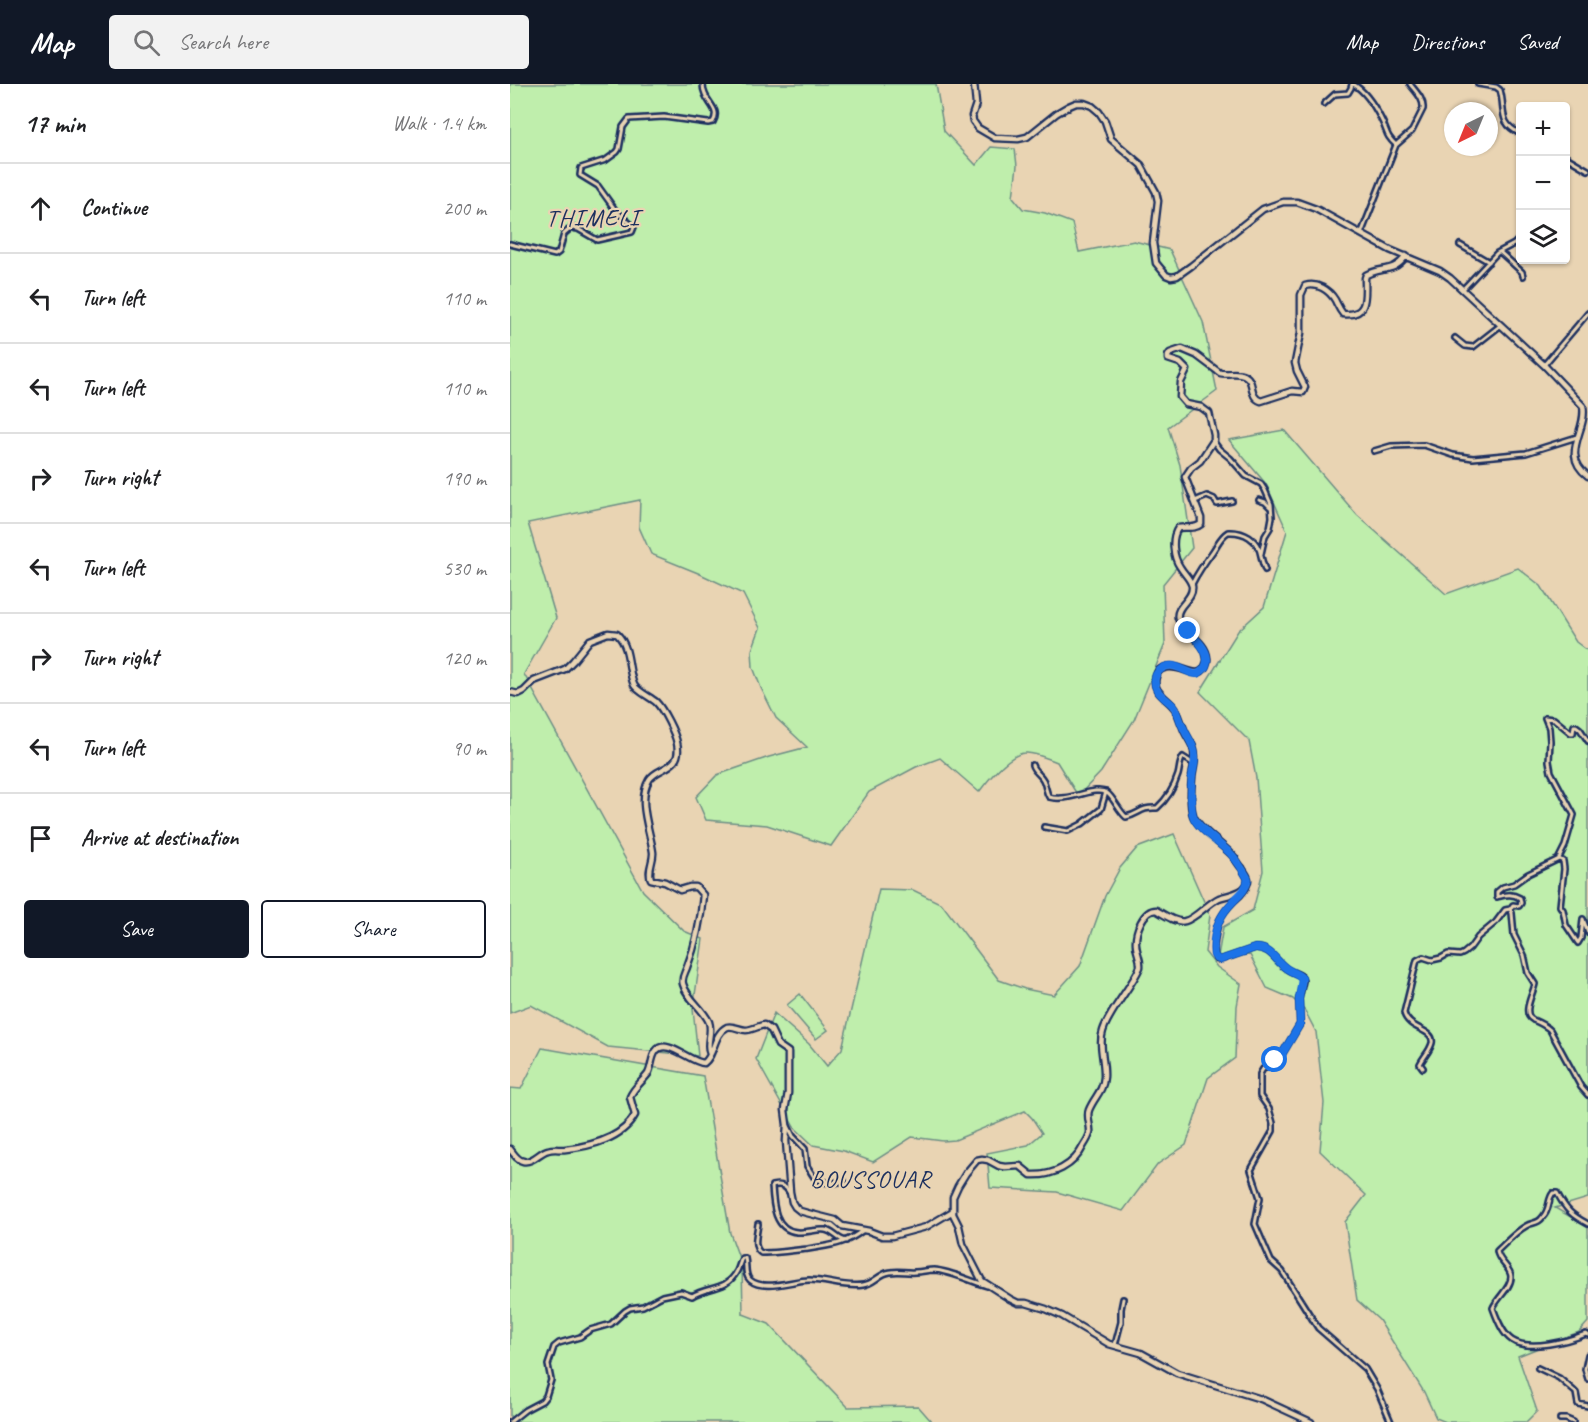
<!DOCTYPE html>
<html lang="en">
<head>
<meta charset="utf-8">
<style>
	body { margin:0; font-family:Caveat,sans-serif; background:#f2f2f2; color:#202124 }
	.controls { position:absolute; right:18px; top:18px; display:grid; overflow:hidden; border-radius:6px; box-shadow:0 2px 4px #0004 }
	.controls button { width:54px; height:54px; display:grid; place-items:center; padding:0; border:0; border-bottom:2px solid #e0e0e0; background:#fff; color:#202124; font:30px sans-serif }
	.compass { position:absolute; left:934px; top:18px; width:54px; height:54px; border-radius:50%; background:#fff; box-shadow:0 2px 4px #0004; rotate:223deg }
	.stop { position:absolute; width:18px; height:18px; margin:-14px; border:4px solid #1a73e8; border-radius:50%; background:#fff }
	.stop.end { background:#1a73e8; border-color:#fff; box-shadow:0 2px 6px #0008 }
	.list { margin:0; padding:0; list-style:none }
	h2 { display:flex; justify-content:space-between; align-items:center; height:78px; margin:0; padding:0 24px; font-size:26px }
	h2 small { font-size:20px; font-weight:400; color:#757577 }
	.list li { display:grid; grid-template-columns:39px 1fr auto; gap:18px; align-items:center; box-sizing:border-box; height:90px; padding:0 24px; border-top:2px solid #e0e0e0 }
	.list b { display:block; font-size:22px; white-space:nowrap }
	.list em { font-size:20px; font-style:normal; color:#757577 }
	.actions { display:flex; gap:12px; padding:18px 24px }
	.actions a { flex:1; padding:14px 0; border:2px solid #111827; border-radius:6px; text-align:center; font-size:21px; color:#111827 }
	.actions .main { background:#111827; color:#fff }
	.icon { flex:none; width:33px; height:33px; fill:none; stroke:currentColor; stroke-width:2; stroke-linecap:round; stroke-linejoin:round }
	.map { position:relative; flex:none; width:1078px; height:1338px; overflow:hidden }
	header { display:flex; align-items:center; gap:36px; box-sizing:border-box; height:84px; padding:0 30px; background:#111827; color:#fff }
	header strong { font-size:28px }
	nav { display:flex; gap:33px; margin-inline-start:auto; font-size:21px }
	.search { width:420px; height:54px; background:#f2f2f2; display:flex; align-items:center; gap:15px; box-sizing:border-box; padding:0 21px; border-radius:6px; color:#757577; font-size:22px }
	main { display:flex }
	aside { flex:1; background:#fff }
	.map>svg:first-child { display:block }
</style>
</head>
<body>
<header>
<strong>Map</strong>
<div class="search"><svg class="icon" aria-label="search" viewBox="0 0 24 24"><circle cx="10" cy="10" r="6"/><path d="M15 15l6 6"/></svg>Search here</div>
<nav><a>Map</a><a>Directions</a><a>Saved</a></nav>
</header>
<main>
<aside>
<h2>17 min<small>Walk · 1.4 km</small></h2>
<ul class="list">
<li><svg class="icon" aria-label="ahead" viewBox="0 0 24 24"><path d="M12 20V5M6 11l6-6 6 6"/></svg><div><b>Continue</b></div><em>200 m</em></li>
<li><svg class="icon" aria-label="left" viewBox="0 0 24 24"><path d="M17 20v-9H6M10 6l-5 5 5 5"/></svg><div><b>Turn left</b></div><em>110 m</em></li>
<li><svg class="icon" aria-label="left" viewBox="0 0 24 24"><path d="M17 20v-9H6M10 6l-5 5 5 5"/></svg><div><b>Turn left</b></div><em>110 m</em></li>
<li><svg class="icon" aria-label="right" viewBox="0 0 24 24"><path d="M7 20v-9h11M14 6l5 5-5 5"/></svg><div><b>Turn right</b></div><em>190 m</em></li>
<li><svg class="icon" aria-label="left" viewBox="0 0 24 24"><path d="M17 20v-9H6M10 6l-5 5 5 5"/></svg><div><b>Turn left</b></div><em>530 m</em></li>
<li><svg class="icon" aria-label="right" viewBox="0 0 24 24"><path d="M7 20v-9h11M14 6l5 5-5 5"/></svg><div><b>Turn right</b></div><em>120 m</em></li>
<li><svg class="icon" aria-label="left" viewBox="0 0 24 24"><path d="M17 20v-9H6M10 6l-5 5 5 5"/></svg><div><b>Turn left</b></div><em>90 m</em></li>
<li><svg class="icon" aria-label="arrive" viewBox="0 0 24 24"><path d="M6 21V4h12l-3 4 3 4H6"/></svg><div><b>Arrive at destination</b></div></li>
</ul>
<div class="actions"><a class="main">Save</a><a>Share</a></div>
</aside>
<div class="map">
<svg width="1078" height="1338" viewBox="0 0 1078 1338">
	<rect width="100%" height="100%" fill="#e9d4b3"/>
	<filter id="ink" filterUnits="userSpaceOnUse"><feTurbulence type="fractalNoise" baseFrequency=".0167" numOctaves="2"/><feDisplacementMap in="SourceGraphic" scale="12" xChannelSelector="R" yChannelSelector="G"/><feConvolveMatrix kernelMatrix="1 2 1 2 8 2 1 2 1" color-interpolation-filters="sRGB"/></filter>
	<g filter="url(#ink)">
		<path fill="#bfeeac" stroke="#6d8e85" stroke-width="1.5" d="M0 0H426L434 47 466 81 481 63 505 65 507 82 503 113 513 125 535 129 562 139 569 168 624 157 660 166 693 238 707 307 658 343 670 381 682 464 653 500 655 560 624 636 591 688 568 712 547 678C538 675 525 668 515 669 499 670 478 696 469 708L430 674 406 683 359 708 321 762 257 741 196 736 186 713 207 691 259 673 297 663 266 634 251 604 243 583 242 566 250 544 233 510 188 489 141 470 129 443 130 416 18 439 46 534 14 590 133 807 174 847 193 855 183 925 188 972 98 963 21 921 0 929Z
			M774 346 847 431 936 510 1008 484 1031 502 1066 558 1078 567V1114L1045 1124 1078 1143V1238L1069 1248 1008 1272 1027 1327 1016 1338H936L926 1334 914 1308 869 1236 847 1216 835 1138 856 1111 810 1067 814 1019 806 948 795 927 783 915 757 904 740 871 708 872 713 843 743 826 753 787 746 694 739 657 690 608 728 547 754 523 777 447 756 400 719 356Z
			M664 750 700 831 695 868 707 883 731 900 727 922 725 974 698 994 676 1061 648 1080 613 1127 547 1108 480 1104 477 1069 518 1061 532 1049 522 1034 515 1027 445 1056 433 1057 402 1053 363 1078 334 1067 303 1061 284 1043 246 975 264 929 299 960 317 982 332 965 369 805 403 806 432 820 489 896 515 905 544 911 570 882 595 812 610 784 627 764Z
			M290 910 318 946 306 955 277 921Z
			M32 964 193 992 220 1149 232 1182 233 1230 259 1240 338 1323 408 1322 422 1338H0V1004L11 1005Z"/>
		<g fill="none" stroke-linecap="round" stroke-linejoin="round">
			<g stroke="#1b2f5e" stroke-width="8">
				<path id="street" d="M843 0C855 7 865 23 871 35 878 48 875 51 886 61
					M968 0 986 3 990 6C996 26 987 39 1011 50
					M814 20 825 10 838 9 841 4 842 0
					M1056 73 1078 86
					M851 150 886 61 902 47 913 25C914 15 906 8 900 0
					M0 160 45 171 49 168 54 150 61 144 68 145 87 156 122 148 124 143 106 127 88 102 70 91 71 84 96 76 107 68 109 65 113 43 119 35 154 33 198 39 203 38C210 26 199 21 195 10 194 8 193 3 193 0
					M950 161 979 178
					M990 168 1012 188 1013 192
					M953 205 987 169 1004 160 1011 153
					M945 254 955 262 963 263 991 241
					M1034 281 1078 229
					M704 358 709 365 720 374 736 392 751 400 755 406 761 420 762 433 760 444 755 452 751 470
					M864 367 881 362 914 361 943 371 963 374 1016 369 1067 353
					M749 416 755 418 760 423
					M685 417 697 412 704 415 707 420 722 417
					M682 500C688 488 695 478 703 467 708 460 710 453 718 448 734 447 748 455 751 472 752 477 753 481 755 486
					M522 681C524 688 532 691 534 698 536 703 536 708 539 713 559 719 584 701 597 709 603 713 609 727 616 733 630 730 630 723 647 724 657 715 664 704 668 691 670 684 669 679 673 673L684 680
					M534 743 558 747 572 740 591 725 596 708
					M1049 774 1055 762 1064 731 1041 688 1039 677 1040 657 1039 644 1035 634 1044 635 1061 649H1063L1064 642H1066L1070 645 1078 657
					M736 804C732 810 728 814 723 818 709 832 706 842 704 861 704 867 703 869 706 875L710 876 745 864C761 863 766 878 777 885 781 888 786 889 791 892L793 897 789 915 790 940 771 972 753 985 750 990V1012L759 1025 763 1039V1047L741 1086 750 1114 745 1140 761 1177 772 1187 808 1244 855 1285 867 1305 881 1338
					M1000 825 1003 821 1009 822 1011 819 1010 814C1001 809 996 811 987 813V808L993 803 1004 800 1018 790 1049 775 1053 777 1054 785 1050 822 1053 826 1056 841 1068 859 1071 854 1073 835 1078 848
					M913 984 910 980C914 972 920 967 922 959 925 945 898 946 894 929L907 876 913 873 922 876 931 874 938 870 950 871 954 869 960 864 968 853 986 838 995 826 1000 825 1002 829 1004 851 1014 871 1018 889 1025 900C1023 910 1011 930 1023 936 1030 939 1035 941 1040 946L1071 1003 1078 1011
					M278 1042 283 1052 295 1065 297 1082 304 1093 313 1098 323 1099 334 1097
					M279 1108C275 1101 270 1100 262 1102 263 1119 264 1146 287 1148 296 1149 306 1145 315 1146 323 1147 327 1155 336 1157
					M248 1140C247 1150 242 1163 251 1169 267 1169 282 1167 298 1165 320 1161 334 1161 352 1147
					M1078 1140C1061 1131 1056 1126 1047 1109H1043C1037 1116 1041 1125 1032 1134 1028 1140 1022 1138 1016 1142 1005 1148 996 1159 987 1167 988 1178 1001 1183 1001 1193 1001 1204 987 1214 983 1224 995 1257 1003 1265 1039 1260 1052 1258 1063 1255 1076 1250L1078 1251
					M605 1261 611 1238V1225L613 1215
					M1078 1271 1075 1285 1078 1295
					M1028 1284 1049 1294 1064 1307 1066 1309 1068 1320 1078 1322
					M1050 1335H1056L1063 1338
					M0 1338 15 1326 32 1317 36 1312 41 1296 38 1281 44 1263 49 1259 70 1253 80 1246 101 1240 115 1227 120 1224 133 1222 152 1212 171 1208 182 1212C198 1202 217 1207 227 1187 229 1183 230 1178 232 1174H235C237 1181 234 1191 240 1196 254 1208 283 1196 299 1196 317 1196 335 1204 353 1201 362 1200 366 1194 374 1190 384 1185 395 1189 405 1188 412 1188 417 1186 424 1186 440 1187 460 1197 477 1202"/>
			</g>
			<g stroke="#1b2f5e" stroke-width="9">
				<path id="secondary" d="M464 0 466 20 462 32 463 37 468 44 485 54 508 55 517 53 547 29 559 22 566 19H574L582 22 589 28 595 37 601 55 631 81 646 108 648 117 643 159 646 179 656 191 661 193 667 192 681 182 753 125 773 118H787L806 125 880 166 930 187 940 194 1034 281 1073 322C1078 346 1049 370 1078 392
					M0 608 8 610 14 607 24 597 55 585 63 577 80 556 98 549 107 550C121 564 117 585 124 601 127 607 140 613 146 618 153 625 165 649 167 659 173 686 147 682 139 696 127 717 140 746 143 768 144 777 137 786 141 795L155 798 170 806 180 803H186L193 811C191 835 186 860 177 883 175 889 171 894 173 900 177 915 193 924 199 938 203 949 195 959 200 970
					M0 1065C4 1070 7 1076 13 1077 23 1079 29 1068 38 1066 44 1064 50 1066 56 1065 81 1062 112 1055 125 1031L120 1013C124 1003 132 998 138 990 142 983 141 973 146 967 156 953 181 979 194 979 205 971 203 950 217 943 223 941 230 946 236 946 242 946 248 942 254 941L261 946 268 961 278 968V1009L275 1026 277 1041 276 1057 280 1108 282 1118 285 1123 290 1127 297 1129 325 1136 332 1142 359 1147 372 1152H382L416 1143 443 1127
					M801 1338 751 1315 667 1289 631 1269 599 1260 552 1232 536 1225 516 1219H508L500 1215 472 1197 453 1160 449 1142 443 1130V1113L448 1102 456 1089 467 1076 472 1075 478 1076 489 1082 495 1083 510 1082 521 1091C543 1092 564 1082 574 1061 576 1058 579 1053 580 1049 581 1041 576 1033 579 1026 584 1013 593 1008 594 993 595 977 588 961 593 947 599 927 621 904 630 883 631 874 626 868 626 860 625 848 633 826 646 826 653 830 667 840 675 837 685 835 698 819 709 814 717 811 738 809 738 796 738 792 734 788 732 784 729 781 727 777 724 773 715 762 686 743 683 731 680 722 681 704 682 694 683 684 687 674 683 663 680 656 675 650 673 643 670 637 669 631 666 626 659 614 641 609 646 593 647 588 649 585 654 584 670 578 687 598 695 583 696 580 698 577 697 574 696 556 672 549 668 534 665 522 684 515 682 502 680 494 674 490 670 483 663 473 661 454 668 444 676 442 684 446 691 440V434L675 393 681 384 690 377 704 356V351L699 329 691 323 676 320 670 313 671 298 677 286 670 279 658 275V272L660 269 672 265 686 271 710 289C718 291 726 287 734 291 746 297 738 313 751 317L782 307 793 308 795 303 787 287 785 279 791 249V211L795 202C807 198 819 206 825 216 828 222 829 225 833 230 859 233 855 212 855 194L856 191C872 182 883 190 896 172"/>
			</g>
			<use href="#street" stroke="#e9d4b3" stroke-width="3"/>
			<use href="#secondary" stroke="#e9d4b3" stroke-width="4.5"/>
		</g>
	</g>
	<g fill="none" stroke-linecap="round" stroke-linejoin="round" filter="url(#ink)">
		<path stroke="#1a73e8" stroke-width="8" d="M678 547C687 556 704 571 694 585 692 587 690 589 687 590 677 591 662 573 649 587 644 591 644 599 646 604 650 613 660 617 665 624 669 630 670 639 674 645 677 652 682 659 684 666 687 675 683 684 682 693 681 702 680 726 684 734 689 745 710 760 720 769 727 776 733 786 738 795 736 808 727 812 719 822 707 836 702 852 704 871L706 874 710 876 745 864C762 863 766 879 779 886 784 889 788 890 792 894L789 915 790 940 777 962 771 972 765 976"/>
	</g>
	<g text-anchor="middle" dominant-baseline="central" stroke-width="4.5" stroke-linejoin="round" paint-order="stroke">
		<g font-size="24" letter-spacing="1.5" fill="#1b2f5e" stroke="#e9d4b3">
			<text x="83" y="134">THIMELI</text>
			<text x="361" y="1095">BOUSSOUAR</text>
		</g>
	</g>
</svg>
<div class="controls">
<button>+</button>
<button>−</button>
<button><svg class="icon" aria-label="layers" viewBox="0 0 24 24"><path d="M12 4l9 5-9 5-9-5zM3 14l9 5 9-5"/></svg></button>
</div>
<svg class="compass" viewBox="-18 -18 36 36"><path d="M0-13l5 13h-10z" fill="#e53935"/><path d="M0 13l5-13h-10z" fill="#757577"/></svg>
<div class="stop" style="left:765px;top:976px"></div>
<div class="stop end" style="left:678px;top:547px"></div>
</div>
</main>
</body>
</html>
